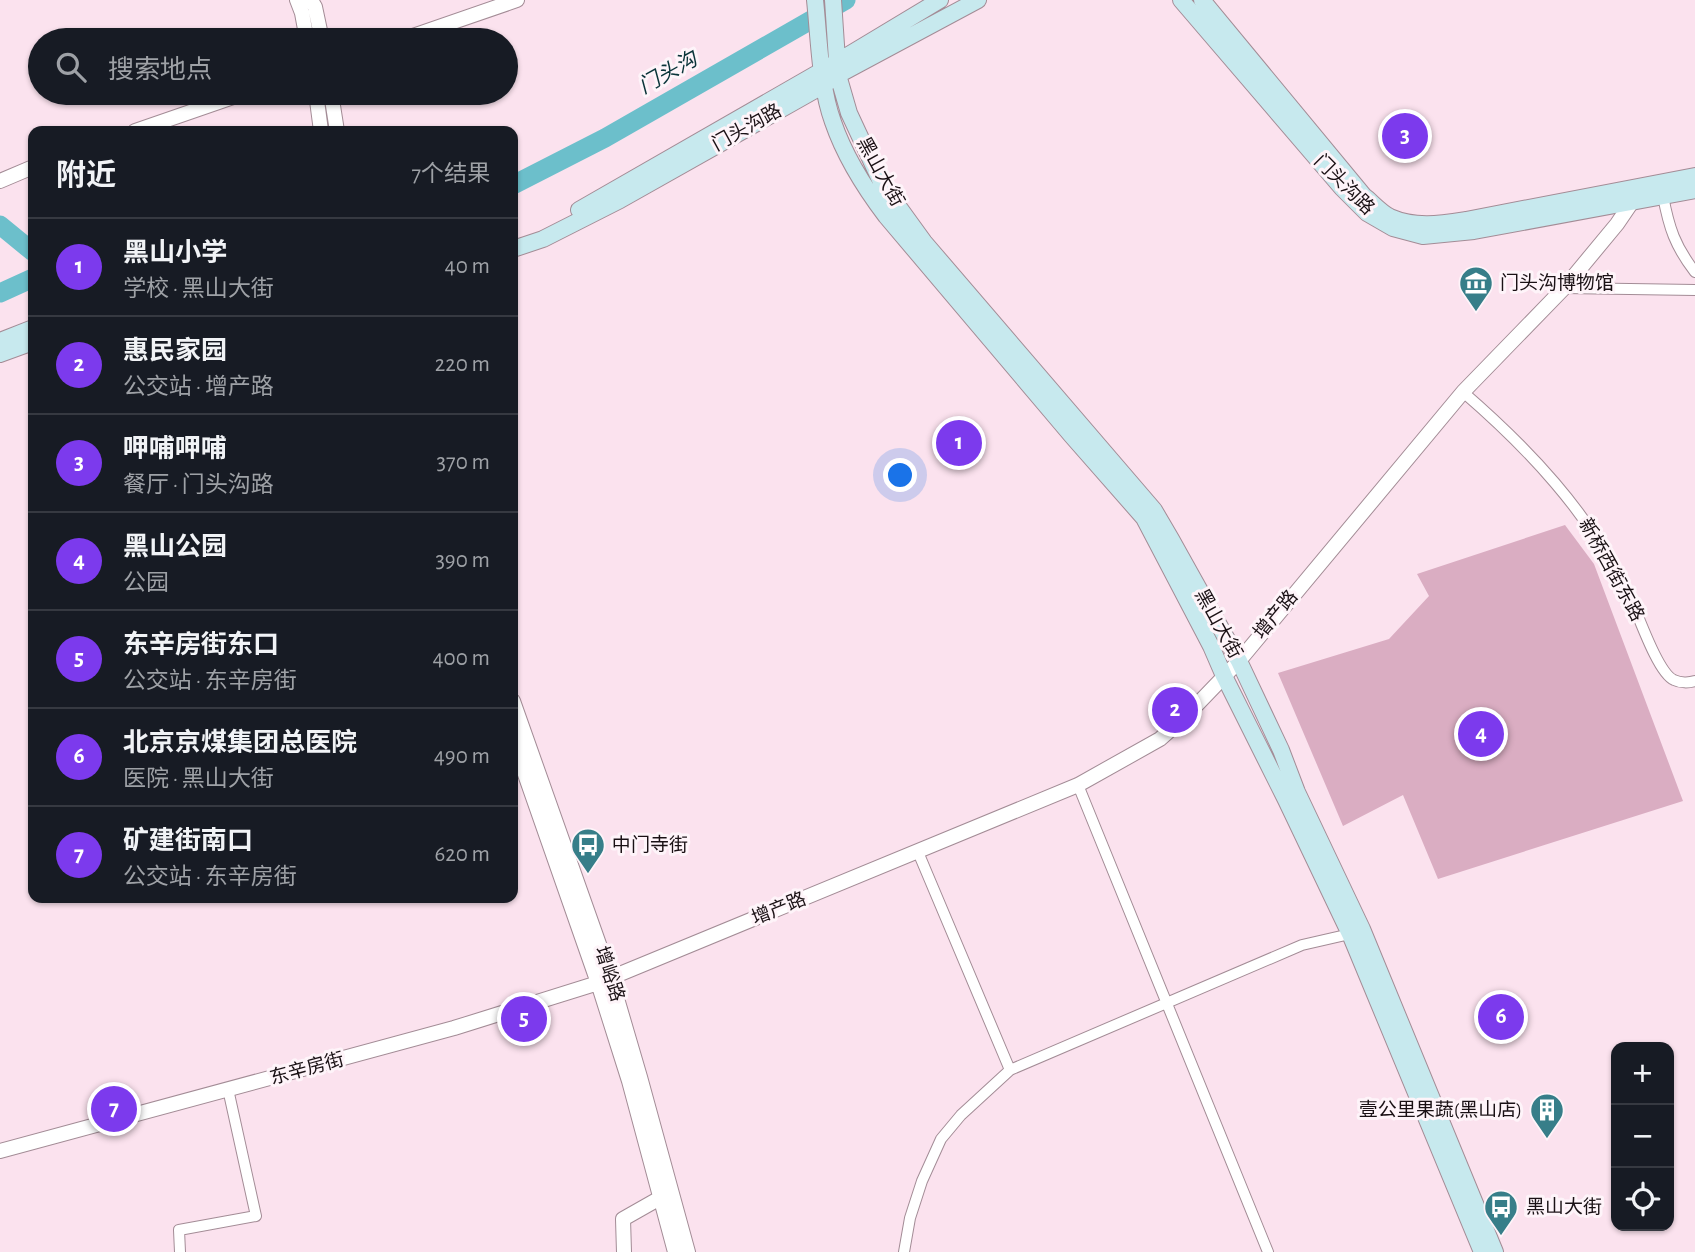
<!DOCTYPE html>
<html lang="zh">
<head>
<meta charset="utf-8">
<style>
	body { margin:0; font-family:"Alegreya Sans","Noto Sans SC",sans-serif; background:#20242c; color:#f1f3f6 }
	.controls { position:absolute; right:21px; bottom:21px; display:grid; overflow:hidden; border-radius:14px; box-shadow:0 2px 5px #0004 }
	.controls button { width:63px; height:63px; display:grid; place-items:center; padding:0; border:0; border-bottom:2px solid #363941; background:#171b24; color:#f1f3f6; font:35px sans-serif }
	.you { position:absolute; left:901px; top:476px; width:24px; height:24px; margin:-18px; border:5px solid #fff; border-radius:50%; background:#1a73e8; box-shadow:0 0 0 10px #1a73e833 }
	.badge { display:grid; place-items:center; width:46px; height:46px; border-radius:50%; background:#7c3aed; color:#fff; font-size:23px; font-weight:700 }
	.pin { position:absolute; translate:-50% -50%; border:4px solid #fff; box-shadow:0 2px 7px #0006 }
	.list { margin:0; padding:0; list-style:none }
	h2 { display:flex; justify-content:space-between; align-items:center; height:91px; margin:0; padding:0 28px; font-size:30px }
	h2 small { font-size:23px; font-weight:400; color:#9ea1a6 }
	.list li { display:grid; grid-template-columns:46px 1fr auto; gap:21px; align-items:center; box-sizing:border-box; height:98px; padding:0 28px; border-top:2px solid #363941 }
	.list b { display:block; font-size:26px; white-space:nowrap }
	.list p { margin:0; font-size:23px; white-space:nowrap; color:#9ea1a6 }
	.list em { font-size:23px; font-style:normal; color:#9ea1a6 }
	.icon { flex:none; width:38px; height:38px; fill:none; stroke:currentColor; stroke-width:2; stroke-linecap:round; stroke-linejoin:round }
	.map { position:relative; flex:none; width:1695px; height:1252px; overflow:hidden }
	.search { position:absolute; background:#171b24; box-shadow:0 2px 5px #0004; left:28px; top:28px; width:490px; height:77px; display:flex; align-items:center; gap:18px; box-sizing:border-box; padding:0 24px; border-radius:38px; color:#9ea1a6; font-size:26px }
	.panel { position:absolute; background:#171b24; box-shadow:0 2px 5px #0004; left:28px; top:126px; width:490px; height:777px; border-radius:14px }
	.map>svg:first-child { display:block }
</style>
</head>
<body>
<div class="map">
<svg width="1695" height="1252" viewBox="0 0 1695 1252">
	<rect width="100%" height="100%" fill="#fbe2ee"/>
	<path fill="#daadc2" d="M1565 525 1594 564 1683 801 1438 879 1403 795 1343 826 1278 673 1389 639 1429 596 1417 574Z"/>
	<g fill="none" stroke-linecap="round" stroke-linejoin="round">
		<path stroke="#6cbfcb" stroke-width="19" d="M513 185 605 138 846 0
			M0 225 33 252
			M0 293 33 278"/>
		<g stroke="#a38c96" stroke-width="12">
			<path id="minor" d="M1663 196C1669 228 1675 246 1695 272
				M1564 288 1695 290
				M1463 392C1529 449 1587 511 1627 590 1636 608 1657 673 1674 680 1680 683 1689 683 1695 681
				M1078 785 1268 1252
				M918 852 1010 1070
				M180 1252 179 1230 256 1216 228 1089
				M904 1252 910 1218 922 1181 941 1139 961 1115 1010 1070 1302 945 1350 934"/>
		</g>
		<g stroke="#a38c96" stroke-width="16">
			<path id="tertiary" d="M297 0 302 13 307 40
				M311 0 315 7 322 40
				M401 40 517 0
				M316 93 321 131
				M331 93 337 131
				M135 131 245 93
				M0 181 33 167
				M513 701 611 978 640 1077 688 1252
				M513 740 598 983 629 1081 675 1252
				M0 1151 454 1028 598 983 1078 785 1160 739 1187 715 1239 661 1463 392 1564 288 1617 224 1632 202 1631 194
				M624 1252 623 1219 660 1198"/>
		</g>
		<g stroke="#a38c96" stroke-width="18">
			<path id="secondary" d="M815 0C819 38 820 87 833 122 845 157 864 187 886 216L1072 436 1144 518 1211 646 1224 676 1286 800 1350 934 1482 1252
				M833 0 838 75 849 113 882 184 924 242 1154 510 1171 539 1239 661 1281 750 1297 792 1362 929 1495 1252
				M1181 0 1342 188 1367 213 1393 228 1423 236 1474 231 1695 190
				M1202 0 1364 196C1372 202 1380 212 1390 217 1415 228 1440 224 1466 220L1695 176
				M579 210 837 62 940 0
				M513 249 543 239 620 200 824 85 838 75 978 0
				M0 341 33 328
				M0 354 33 342"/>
		</g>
		<use href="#minor" stroke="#fff" stroke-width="10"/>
		<use href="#tertiary" stroke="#fff" stroke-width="14"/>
		<use href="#secondary" stroke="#c7e9ee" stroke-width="16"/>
	</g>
	<defs>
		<g id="museum-pin" transform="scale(1.75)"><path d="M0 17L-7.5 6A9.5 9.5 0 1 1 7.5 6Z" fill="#377e89" stroke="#fef4f9"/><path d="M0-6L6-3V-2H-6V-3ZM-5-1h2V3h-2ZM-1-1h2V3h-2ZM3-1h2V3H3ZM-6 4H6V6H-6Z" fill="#fff"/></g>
		<g id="bus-pin" transform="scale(1.75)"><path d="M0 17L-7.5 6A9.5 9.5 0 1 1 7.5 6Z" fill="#377e89" stroke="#fef4f9"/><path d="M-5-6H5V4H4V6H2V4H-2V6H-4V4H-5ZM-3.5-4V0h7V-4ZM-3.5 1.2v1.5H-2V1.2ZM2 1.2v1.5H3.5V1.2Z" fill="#fff"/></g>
		<g id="building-pin" transform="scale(1.75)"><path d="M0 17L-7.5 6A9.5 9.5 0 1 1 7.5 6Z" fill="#377e89" stroke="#fef4f9"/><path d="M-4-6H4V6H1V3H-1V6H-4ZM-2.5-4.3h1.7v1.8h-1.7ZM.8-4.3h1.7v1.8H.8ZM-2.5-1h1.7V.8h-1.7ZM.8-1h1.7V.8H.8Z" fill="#fff"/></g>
	</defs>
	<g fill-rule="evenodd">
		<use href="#museum-pin" x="1476" y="283"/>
		<use href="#bus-pin" x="588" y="845"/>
		<use href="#building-pin" x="1547" y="1110"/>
		<use href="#bus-pin" x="1501" y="1207"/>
	</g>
	<g text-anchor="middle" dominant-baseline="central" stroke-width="6" stroke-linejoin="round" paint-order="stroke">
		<g font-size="19" fill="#1a1115" stroke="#fef4f9">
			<text transform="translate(747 128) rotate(-29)">门头沟路</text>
			<text transform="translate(880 172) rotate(61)">黑山大街</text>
			<text transform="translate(1344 185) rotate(45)">门头沟路</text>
			<text transform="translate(1611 570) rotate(61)">新桥西街东路</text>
			<text transform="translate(1276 615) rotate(-50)">增产路</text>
			<text transform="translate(1218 624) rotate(61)">黑山大街</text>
			<text transform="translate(779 909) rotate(-22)">增产路</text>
			<text transform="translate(609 974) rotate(72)">增峪路</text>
			<text transform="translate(307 1069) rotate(-15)">东辛房街</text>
		</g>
		<g font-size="19" fill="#1a1115" stroke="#fef4f9" text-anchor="start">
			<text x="1500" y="283">门头沟博物馆</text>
			<text x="612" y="845">中门寺街</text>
			<text x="1522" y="1110" text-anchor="end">壹公里果蔬(黑山店)</text>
			<text x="1526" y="1207">黑山大街</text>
		</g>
		<g font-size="21" font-style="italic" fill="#0a3439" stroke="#fef4f9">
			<text transform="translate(668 73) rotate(-29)">门头沟</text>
		</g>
	</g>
</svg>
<div class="controls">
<button>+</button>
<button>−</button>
<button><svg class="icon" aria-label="locate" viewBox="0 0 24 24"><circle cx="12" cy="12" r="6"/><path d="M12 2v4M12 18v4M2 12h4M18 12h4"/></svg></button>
</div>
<div class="you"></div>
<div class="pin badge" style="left:959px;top:443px">1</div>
<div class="pin badge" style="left:1175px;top:710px">2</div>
<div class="pin badge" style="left:1405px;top:136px">3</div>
<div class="pin badge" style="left:1481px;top:734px">4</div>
<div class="pin badge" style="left:524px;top:1019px">5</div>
<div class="pin badge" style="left:1501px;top:1017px">6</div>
<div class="pin badge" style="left:114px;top:1109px">7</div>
<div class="search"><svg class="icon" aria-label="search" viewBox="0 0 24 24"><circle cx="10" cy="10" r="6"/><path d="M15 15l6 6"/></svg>搜索地点</div>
<section class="panel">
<h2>附近<small>7个结果</small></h2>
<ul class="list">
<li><span class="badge">1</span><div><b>黑山小学</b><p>学校 · 黑山大街</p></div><em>40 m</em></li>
<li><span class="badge">2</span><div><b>惠民家园</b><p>公交站 · 增产路</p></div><em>220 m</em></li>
<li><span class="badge">3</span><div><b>呷哺呷哺</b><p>餐厅 · 门头沟路</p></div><em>370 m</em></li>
<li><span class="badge">4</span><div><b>黑山公园</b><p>公园</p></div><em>390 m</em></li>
<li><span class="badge">5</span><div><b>东辛房街东口</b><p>公交站 · 东辛房街</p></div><em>400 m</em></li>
<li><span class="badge">6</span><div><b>北京京煤集团总医院</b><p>医院 · 黑山大街</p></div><em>490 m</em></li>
<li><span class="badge">7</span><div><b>矿建街南口</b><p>公交站 · 东辛房街</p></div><em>620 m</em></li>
</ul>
</section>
</div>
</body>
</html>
